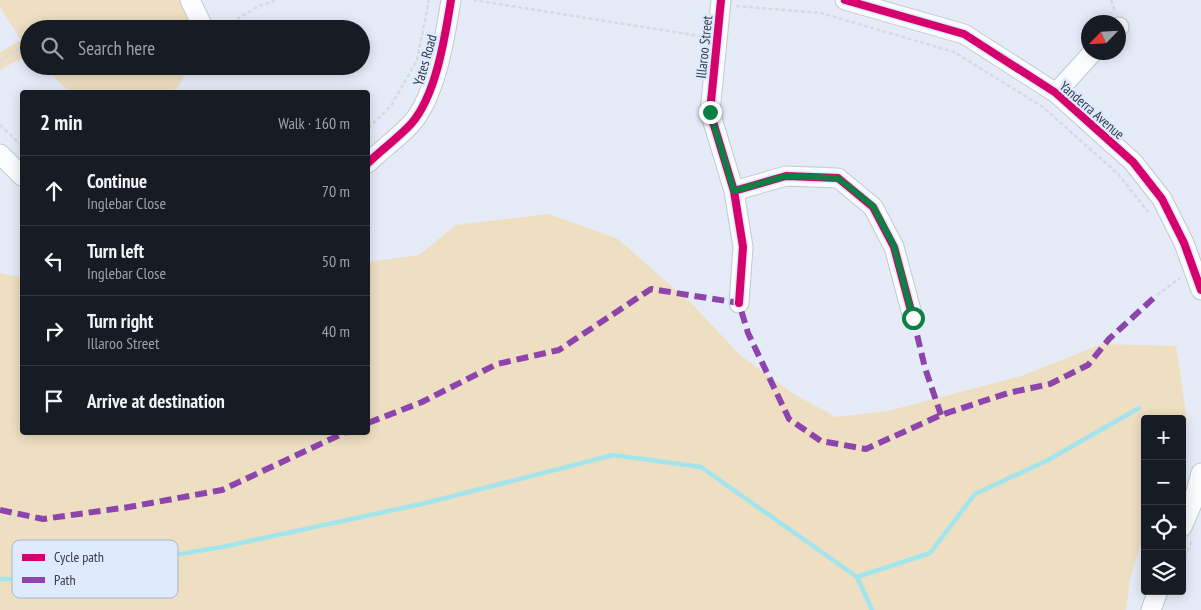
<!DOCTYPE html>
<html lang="en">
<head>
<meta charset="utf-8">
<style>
	body { margin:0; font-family:"PT Sans Narrow",sans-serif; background:#242831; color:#f1f3f6 }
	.controls { position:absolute; right:15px; bottom:15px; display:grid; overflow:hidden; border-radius:5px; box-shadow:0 2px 12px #0003 }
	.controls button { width:45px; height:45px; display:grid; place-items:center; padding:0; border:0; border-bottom:1px solid #363941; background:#171b24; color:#f1f3f6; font:25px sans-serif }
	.compass { position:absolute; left:1081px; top:15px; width:45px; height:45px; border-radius:50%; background:#171b24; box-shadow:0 2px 12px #0003; rotate:245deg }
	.stop { position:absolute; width:15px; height:15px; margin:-11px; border:4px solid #0b8043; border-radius:50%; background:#fff }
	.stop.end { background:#0b8043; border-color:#fff; box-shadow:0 1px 5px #0008 }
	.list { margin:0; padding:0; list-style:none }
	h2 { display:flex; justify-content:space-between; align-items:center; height:65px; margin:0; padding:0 20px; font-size:21px }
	h2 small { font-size:16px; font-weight:400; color:#9ea1a6 }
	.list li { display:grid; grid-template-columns:32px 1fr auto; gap:15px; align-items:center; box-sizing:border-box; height:70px; padding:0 20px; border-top:1px solid #363941 }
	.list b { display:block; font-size:19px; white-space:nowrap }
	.list p { margin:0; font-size:16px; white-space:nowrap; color:#9ea1a6 }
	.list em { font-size:16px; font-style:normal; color:#9ea1a6 }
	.icon { flex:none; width:28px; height:28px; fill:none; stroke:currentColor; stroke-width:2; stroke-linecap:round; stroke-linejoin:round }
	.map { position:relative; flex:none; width:1201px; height:610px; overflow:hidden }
	.search { position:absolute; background:#171b24; box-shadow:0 2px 12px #0003; left:20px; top:20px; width:350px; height:55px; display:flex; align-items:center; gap:12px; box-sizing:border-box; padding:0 18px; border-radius:28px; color:#9ea1a6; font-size:19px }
	.panel { position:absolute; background:#171b24; box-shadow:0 2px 12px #0003; left:20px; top:90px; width:350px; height:345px; border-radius:5px }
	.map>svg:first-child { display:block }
</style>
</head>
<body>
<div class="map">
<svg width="1201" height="610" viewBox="0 0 1201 610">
	<rect width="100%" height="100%" fill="#e5ecf7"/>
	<path fill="#eedfc2" d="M0 0H190L204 29H29V54L0 70V52L21 40 0 7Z
		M42 66H190L178 87 171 92H70Z
		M549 214 618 239 694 306 740 355 792 393 836 417 888 411 1021 376 1102 344 1176 346 1187 419 1182 430V419H1145V531L1130 579 1126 610H0V273L22 277V432H368V262L419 255 456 225Z"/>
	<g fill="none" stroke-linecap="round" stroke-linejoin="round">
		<path stroke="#a2e5ed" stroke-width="4.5" d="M857 577 930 553 975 494 1048 460 1139 408
			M0 579H30L222 547 426 503 613 455 701 467 857 577 872 610"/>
		<g stroke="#c2c8d3" stroke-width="21">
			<path id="minor" d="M190 0 204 29
				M721 0 710 112 734 191 743 247 739 303
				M845 0 964 34 1056 93 1133 162 1162 199 1184 243 1201 290
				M1118 28 1119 27
				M1056 93 1093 52
				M0 154 22 176
				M368 163C381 150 398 138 411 124 436 96 445 37 451 0
				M734 191 786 176 838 178 873 207 894 247 913 318
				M1182 527 1194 499 1201 473
				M1151 610 1158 591"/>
		</g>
		<path stroke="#d8dade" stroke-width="2.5" stroke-dasharray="4 2.5" stroke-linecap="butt" d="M473 0 700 36
			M1111 0 1115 11
			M736 6 821 13 954 52 1043 107 1118 174 1148 212
			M220 29 259 6 277 0
			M0 61 25 45
			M0 125 22 146
			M368 128 391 106 417 60 429 0
			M1157 295 1180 278
			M1182 563 1192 541"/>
		<use href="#minor" stroke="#fbfcfe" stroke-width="19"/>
		<path stroke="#8e44ad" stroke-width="6" stroke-dasharray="12 6" stroke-linecap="butt" d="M913 318 925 368 941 415
			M368 423 422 402 497 364 559 350 651 289 739 303 748 333 789 419 821 441 866 449 941 415 1008 393 1050 384 1088 365 1109 339 1157 295
			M0 510 43 519 129 507 222 490 346 432"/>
		<g stroke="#deeafe" stroke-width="11">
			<path id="cycleway" d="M721 0 710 112 734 191 743 247 739 303
				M845 0 964 34 1056 93 1133 162 1162 199 1184 243 1201 290
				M368 163C381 150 398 138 411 124 436 96 445 37 451 0
				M734 191 786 176 838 178 873 207 894 247 913 318"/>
		</g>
		<use href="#cycleway" stroke="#d6006c" stroke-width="8"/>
	</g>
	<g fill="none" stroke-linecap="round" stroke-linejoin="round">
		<path stroke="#0b8043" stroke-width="6" d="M710 112 734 191 786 176 838 178 873 206 894 246 913 318"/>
	</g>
	<g text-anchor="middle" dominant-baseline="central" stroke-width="5" stroke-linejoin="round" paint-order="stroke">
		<g font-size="14" fill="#333b48" stroke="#deeafe">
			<text transform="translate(704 47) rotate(-84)">Illaroo Street</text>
			<text transform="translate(425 60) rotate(-74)">Yates Road</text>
			<text transform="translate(1092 110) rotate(41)">Yanderra Avenue</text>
		</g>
	</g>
	<rect x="12" y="540" width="166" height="58" rx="8" fill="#deeafe" stroke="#abb6c7" stroke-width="1"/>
	<rect x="22" y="554" width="23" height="7" fill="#d6006c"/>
	<rect x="22" y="577" width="23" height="6" fill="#8e44ad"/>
	<g font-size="14" fill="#333b48">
		<text x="54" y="562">Cycle path</text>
		<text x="54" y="585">Path</text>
	</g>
</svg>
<div class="controls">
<button>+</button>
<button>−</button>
<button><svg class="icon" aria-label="locate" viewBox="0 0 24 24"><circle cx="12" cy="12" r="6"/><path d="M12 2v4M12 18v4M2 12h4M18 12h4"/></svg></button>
<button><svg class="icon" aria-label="layers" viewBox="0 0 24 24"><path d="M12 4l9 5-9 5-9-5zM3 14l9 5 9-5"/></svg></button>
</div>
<svg class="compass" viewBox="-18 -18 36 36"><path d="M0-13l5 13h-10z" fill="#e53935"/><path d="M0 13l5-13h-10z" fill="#9ea1a6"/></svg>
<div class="stop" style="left:913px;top:318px"></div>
<div class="stop end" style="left:710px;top:112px"></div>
<div class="search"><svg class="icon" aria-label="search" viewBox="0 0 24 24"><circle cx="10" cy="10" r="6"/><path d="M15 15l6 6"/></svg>Search here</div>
<section class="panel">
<h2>2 min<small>Walk · 160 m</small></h2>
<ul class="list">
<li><svg class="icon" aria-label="ahead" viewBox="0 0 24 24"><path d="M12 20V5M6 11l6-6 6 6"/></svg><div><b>Continue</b><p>Inglebar Close</p></div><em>70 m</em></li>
<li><svg class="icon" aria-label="left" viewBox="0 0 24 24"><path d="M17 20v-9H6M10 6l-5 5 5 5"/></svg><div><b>Turn left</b><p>Inglebar Close</p></div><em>50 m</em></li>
<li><svg class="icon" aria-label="right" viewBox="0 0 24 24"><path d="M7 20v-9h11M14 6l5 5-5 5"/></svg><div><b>Turn right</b><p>Illaroo Street</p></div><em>40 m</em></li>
<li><svg class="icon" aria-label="arrive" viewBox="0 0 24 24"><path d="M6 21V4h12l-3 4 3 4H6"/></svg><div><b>Arrive at destination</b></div></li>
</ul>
</section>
</div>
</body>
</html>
